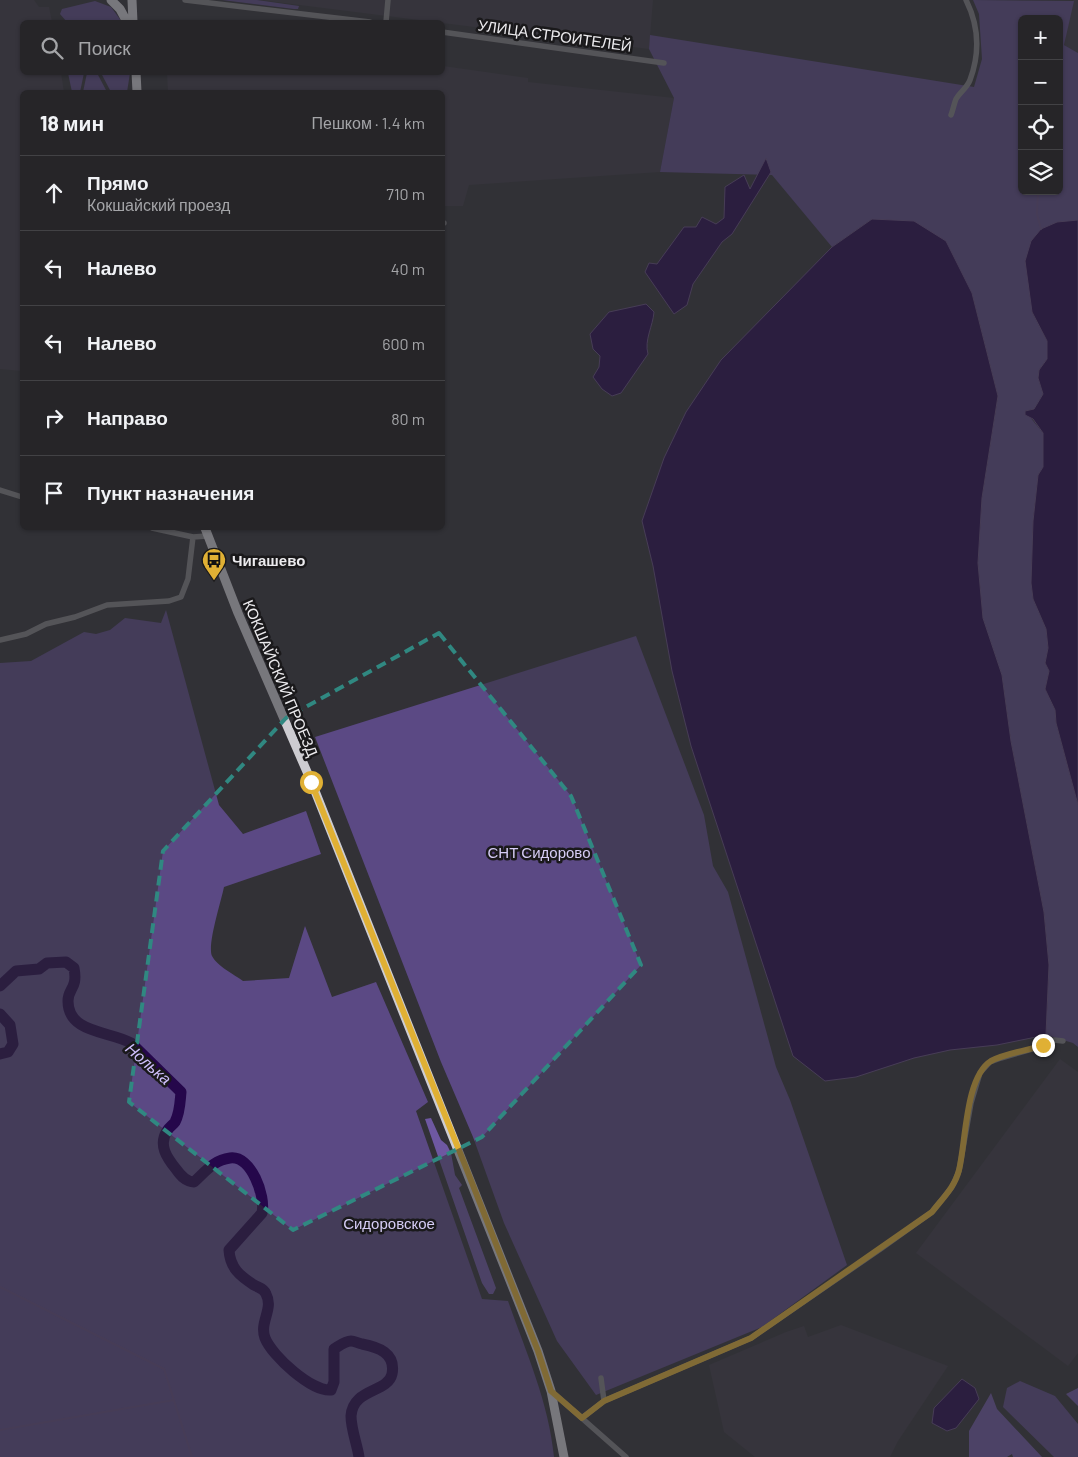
<!DOCTYPE html>
<html lang="ru">
<head>
<meta charset="utf-8">
<style>
	body { margin:0; font-family:Barlow,sans-serif; background:#2e2d30; color:#f1f3f6 }
	.controls { position:absolute; right:15px; top:15px; display:grid; overflow:hidden; border-radius:8px; box-shadow:0 1px 4px #0004 }
	.controls button { width:45px; height:45px; display:grid; place-items:center; padding:0; border:0; border-bottom:1px solid #424245; background:#262528; color:#f1f3f6; font:25px sans-serif }
	.stop { position:absolute; width:15px; height:15px; margin:-11px; border:4px solid #e0b034; border-radius:50%; background:#fff }
	.stop.end { background:#e0b034; border-color:#fff; box-shadow:0 1px 5px #0008 }
	.list { margin:0; padding:0; list-style:none }
	h2 { display:flex; justify-content:space-between; align-items:center; height:65px; margin:0; padding:0 20px; font-size:21px }
	h2 small { font-size:16px; font-weight:400; color:#a4a5a8 }
	.list li { display:grid; grid-template-columns:32px 1fr auto; gap:15px; align-items:center; box-sizing:border-box; height:75px; padding:0 20px; border-top:1px solid #424245 }
	.list b { display:block; font-size:19px; white-space:nowrap }
	.list p { margin:0; font-size:16px; white-space:nowrap; color:#a4a5a8 }
	.list em { font-size:16px; font-style:normal; color:#a4a5a8 }
	.icon { flex:none; width:28px; height:28px; fill:none; stroke:currentColor; stroke-width:2; stroke-linecap:round; stroke-linejoin:round }
	.map { position:relative; flex:none; width:1078px; height:1457px; overflow:hidden }
	.search { position:absolute; background:#262528; box-shadow:0 1px 4px #0004; left:20px; top:20px; width:425px; height:55px; display:flex; align-items:center; gap:12px; box-sizing:border-box; padding:0 18px; border-radius:8px; color:#a4a5a8; font-size:19px }
	.panel { position:absolute; background:#262528; box-shadow:0 1px 4px #0004; left:20px; top:90px; width:425px; height:440px; border-radius:8px }
	.map>svg:first-child { display:block }
</style>
</head>
<body>
<div class="map">
<svg width="1078" height="1457" viewBox="0 0 1078 1457">
	<rect width="100%" height="100%" fill="#323136"/>
	<path fill="#3c3943" d="M0 0H34L39 7H49L52 22H22V72L61 73 64 92H22V371L0 369Z
		M260 0H653L649 49Z
		M1073 0H1078V53L1064 45Z
		M443 66 528 78V82L674 98 660 172 469 185 463 206H443L442 92H168L167 73 442 72Z
		M1060 1059 1078 1072V1353L1068 1366 916 1253Z
		M841 1325 948 1366 898 1441 890 1457H755L724 1432 709 1365 786 1332 804 1326 808 1337Z"/>
	<path fill="#5b4984" fill-rule="evenodd" d="M222 0H257L299 6 298 9H294Z
		M973 0 1074 1 1064 45 1078 53V220H1075L1032 312 1047 341V359L1039 370 1038 378 1043 394 1034 409 1025 411 1043 433V467L1038 475 1033 521 1031 583 1033 599 1046 629 1048 648 1045 663 1049 671 1045 689 1055 710 1056 723 1078 805V1047L1073 1043 1046 1035 1049 965 1044 912 1011 741 1002 675 983 618 978 563 982 498 998 396 972 293 872 219 832 247 772 175 660 172 674 98 649 49 650 35 974 87 982 59 979 14ZM1022 19H1059V191H1022Z
		M95 1 111 7 122 22H67L60 14 62 9Z
		M68 73H84L80 92H72Z
		M87 73H97L107 92H83Z
		M101 73H130L127 92H111Z
		M166 610 219 805 243 834 306 811 321 854 224 887C221 902 207 945 212 956 217 966 235 975 243 981L289 978 305 926 332 997 376 982 428 1102 416 1111 482 1299 508 1301C526 1352 549 1403 554 1457H0V663L31 661 84 632 96 634 110 630 125 618 161 623Z
		M636 636 704 815 713 866 728 892 776 1067 790 1100 847 1265 762 1327 596 1395 557 1341 504 1223 473 1137 441 1062 315 737Z
		M1020 1381 1055 1396 1078 1424V1457H1054L1003 1407 1007 1388Z"/>
	<path fill="#6e58a1" d="M431 1118 441 1140 447 1145 451 1153 455 1175 462 1185 459 1188 496 1288 493 1294H489L482 1283 425 1119Z
		M1078 1388V1406L1066 1394Z
		M991 1393 997 1409 1042 1457H1013L1012 1454 1007 1457H969V1431Z"/>
	<path fill="#25074b" stroke="#614b7c" d="M766 158 771 172 732 234 722 242 693 284 687 305 674 314 645 272 649 263 657 264 684 227H696L702 217 716 224 724 218 725 187 744 175 750 189Z
		M872 219 914 221 946 241 972 293 998 396 982 498 978 563 983 618 1002 675 1011 741 1044 912 1049 965 1046 1035 997 1045 950 1050 914 1058 856 1077 825 1081 793 1056 691 746 672 671 653 566 642 521 664 458 686 412 721 360 832 247Z
		M1078 220V805L1056 723 1055 710 1045 689 1049 671 1045 663 1048 648 1046 629 1033 599 1031 583 1033 521 1038 475 1043 467V433L1033 419 1025 415V411L1034 409 1043 394 1038 378 1039 370 1047 359V341L1032 312 1025 261 1031 241 1041 229 1057 222Z
		M646 304 654 312C653 326 644 340 648 354L621 393 612 396 602 389 593 377 599 367 600 356 593 349 590 334 609 312Z
		M962 1379 975 1388 979 1399 956 1428 947 1431 932 1423 934 1408Z"/>
	<g fill="none" stroke-linecap="round" stroke-linejoin="round">
		<path stroke="#614b7c" stroke-width="2" d="M1038 191 1037 214 1041 229
			M0 1287 164 1369 192 1457
			M0 1430 174 1400"/>
		<path stroke="#25074b" stroke-width="11" d="M0 986 16 971 39 969 47 963 66 962 74 968C78 989 68 988 68 1001 68 1034 111 1031 131 1043L181 1092C180 1102 180 1113 175 1122 173 1125 169 1127 167 1131 158 1145 167 1158 176 1169 181 1176 186 1182 194 1182 206 1171 214 1160 230 1158 251 1155 266 1196 262 1213L229 1250C230 1268 240 1276 254 1285 259 1288 264 1288 266 1294 274 1309 259 1322 265 1338 272 1356 312 1392 331 1390L334 1382V1349C339 1346 345 1341 351 1341 354 1341 358 1343 362 1344 378 1347 396 1353 392 1374 388 1393 353 1388 351 1416 351 1429 357 1444 359 1457
			M0 1014 10 1025 13 1044 8 1052 0 1054"/>
		<path stroke="#7f7f81" stroke-width="5.5" d="M185 0 370 22
			M386 22 388 0
			M442 32 664 63
			M951 115C953 110 954 104 956 99 960 92 967 88 970 80 980 53 979 26 966 0
			M442 223H444
			M0 490 22 497
			M152 528 193 537 207 536
			M0 640 26 634 46 624 75 617 107 605 169 601 181 597 188 579 193 537
			M601 1378 604 1401
			M551 1391 626 1457
			M582 1418 604 1401 751 1338 882 1248 932 1212 952 1187 959 1171 971 1103 980 1073 990 1062 1001 1058 1032 1049 1054 1040 1063 1041"/>
		<path stroke="#cdccd1" stroke-width="9" d="M111 0 120 9 127 22
			M132 0 133 22
			M136 72 137 92
			M205 528 238 613 311 781 538 1351 551 1391 564 1457"/>
	</g>
	<g fill="none" stroke-linecap="round" stroke-linejoin="round">
		<path stroke="#e0b034" stroke-width="6" d="M311 782 465 1165 538 1351 551 1391 582 1418 604 1401 751 1338 932 1212C942 1199 955 1187 959 1170 966 1143 965 1077 991 1061 1006 1053 1027 1051 1043 1045"/>
	</g>
	<path d="M0 0H1078V1457H0ZM439 633 571 796 641 965 482 1137 293 1230 129 1102 163 851 286 718Z" fill="#323136" fill-opacity=".55" fill-rule="evenodd"/>
	<path fill="none" stroke="#308881" stroke-width="4" stroke-dasharray="10 6" stroke-linejoin="round" d="M439 633 571 796 641 965 482 1137 293 1230 129 1102 163 851 286 718Z"/>
	<defs>
		<g id="bus-pin" transform="scale(1.25)"><path d="M0 17L-7.5 6A9.5 9.5 0 1 1 7.5 6Z" fill="#e0b034" stroke="#1a191b"/><path d="M-5-6H5V4H4V6H2V4H-2V6H-4V4H-5ZM-3.5-4V0h7V-4ZM-3.5 1.2v1.5H-2V1.2ZM2 1.2v1.5H3.5V1.2Z" fill="#111"/></g>
	</defs>
	<g fill-rule="evenodd">
		<use href="#bus-pin" x="214" y="560"/>
	</g>
	<g text-anchor="middle" dominant-baseline="central" stroke-width="5" stroke-linejoin="round" paint-order="stroke">
		<g font-size="15" fill="#ecebee" stroke="#1a191b">
			<text transform="translate(555 35) rotate(8)">УЛИЦА СТРОИТЕЛЕЙ</text>
			<text transform="translate(281 678) rotate(67)">КОКШАЙСКИЙ ПРОЕЗД</text>
		</g>
		<g font-size="15" font-weight="bold" fill="#ecebee" stroke="#1a191b" text-anchor="start">
			<text x="232" y="560">Чигашево</text>
		</g>
		<g font-size="15" fill="#d6cdf6" stroke="#1a191b">
			<text x="539" y="852">СНТ Сидорово</text>
			<text x="389" y="1223">Сидоровское</text>
		</g>
		<g font-size="16" font-style="italic" fill="#cebefb" stroke="#1a191b">
			<text transform="translate(149 1063) rotate(41)">Нолька</text>
		</g>
	</g>
</svg>
<div class="controls">
<button>+</button>
<button>−</button>
<button><svg class="icon" aria-label="locate" viewBox="0 0 24 24"><circle cx="12" cy="12" r="6"/><path d="M12 2v4M12 18v4M2 12h4M18 12h4"/></svg></button>
<button><svg class="icon" aria-label="layers" viewBox="0 0 24 24"><path d="M12 4l9 5-9 5-9-5zM3 14l9 5 9-5"/></svg></button>
</div>
<div class="stop" style="left:311px;top:782px"></div>
<div class="stop end" style="left:1043px;top:1045px"></div>
<div class="search"><svg class="icon" aria-label="search" viewBox="0 0 24 24"><circle cx="10" cy="10" r="6"/><path d="M15 15l6 6"/></svg>Поиск</div>
<section class="panel">
<h2>18 мин<small>Пешком · 1.4 km</small></h2>
<ul class="list">
<li><svg class="icon" aria-label="ahead" viewBox="0 0 24 24"><path d="M12 20V5M6 11l6-6 6 6"/></svg><div><b>Прямо</b><p>Кокшайский проезд</p></div><em>710 m</em></li>
<li><svg class="icon" aria-label="left" viewBox="0 0 24 24"><path d="M17 20v-9H6M10 6l-5 5 5 5"/></svg><div><b>Налево</b></div><em>40 m</em></li>
<li><svg class="icon" aria-label="left" viewBox="0 0 24 24"><path d="M17 20v-9H6M10 6l-5 5 5 5"/></svg><div><b>Налево</b></div><em>600 m</em></li>
<li><svg class="icon" aria-label="right" viewBox="0 0 24 24"><path d="M7 20v-9h11M14 6l5 5-5 5"/></svg><div><b>Направо</b></div><em>80 m</em></li>
<li><svg class="icon" aria-label="arrive" viewBox="0 0 24 24"><path d="M6 21V4h12l-3 4 3 4H6"/></svg><div><b>Пункт назначения</b></div></li>
</ul>
</section>
</div>
</body>
</html>
